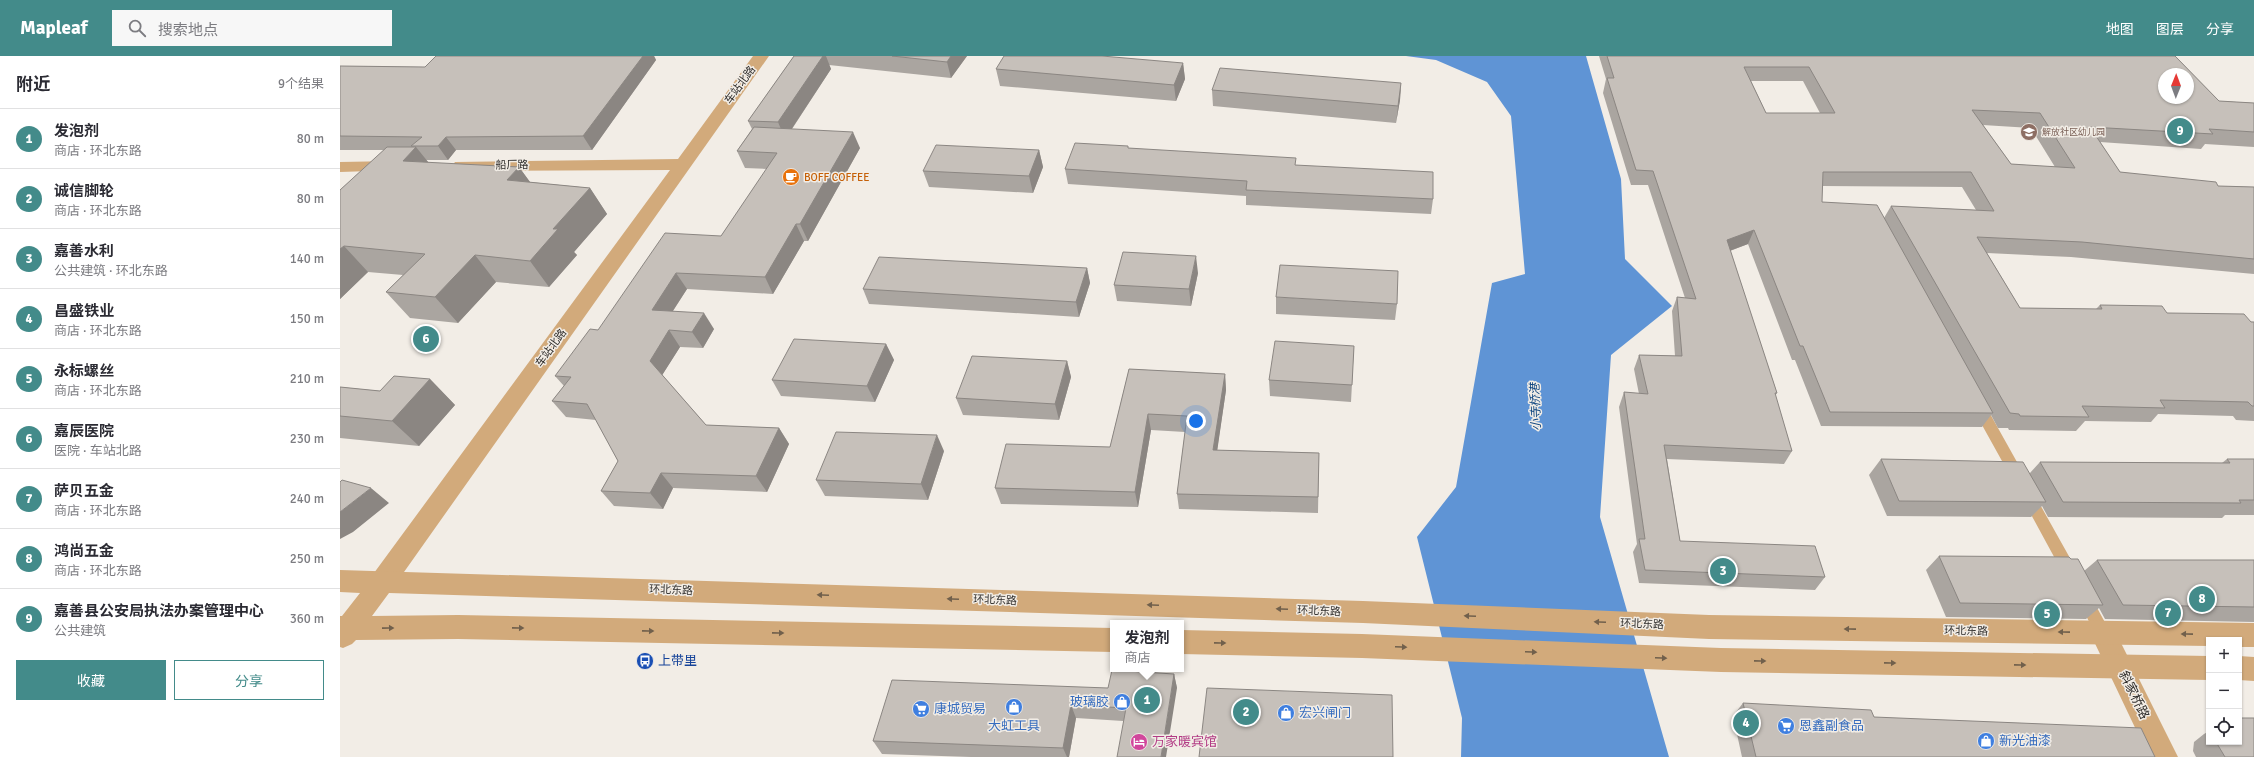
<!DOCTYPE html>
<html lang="zh">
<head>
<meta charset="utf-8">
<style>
	body { margin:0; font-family:Signika,"Noto Sans SC",sans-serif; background:#f7f7f7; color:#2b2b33 }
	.controls { position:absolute; right:12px; bottom:12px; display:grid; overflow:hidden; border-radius:0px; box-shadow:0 1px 3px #0004 }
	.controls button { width:36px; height:36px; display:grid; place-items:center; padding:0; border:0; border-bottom:1px solid #e1e1e2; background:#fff; color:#2b2b33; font:20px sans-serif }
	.compass { position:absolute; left:1818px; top:12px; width:36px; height:36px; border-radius:50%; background:#fff; box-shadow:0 1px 3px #0004; rotate:1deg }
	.you { position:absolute; left:856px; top:365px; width:14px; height:14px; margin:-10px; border:3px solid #fff; border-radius:50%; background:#1a73e8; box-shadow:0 0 0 6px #1a73e833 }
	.badge { display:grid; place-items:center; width:26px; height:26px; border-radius:50%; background:#438b8a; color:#fff; font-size:13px; font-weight:700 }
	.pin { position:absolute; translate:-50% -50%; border:2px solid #fff; box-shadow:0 1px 4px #0006 }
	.popup { position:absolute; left:770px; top:564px; width:74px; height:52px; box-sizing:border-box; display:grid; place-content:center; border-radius:0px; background:#fff; filter:drop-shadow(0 1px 3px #0005); font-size:13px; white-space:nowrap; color:#7c7c81 }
	.popup b { font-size:15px; color:#2b2b33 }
	.popup::after { content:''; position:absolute; left:50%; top:100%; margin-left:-8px; border:8px solid transparent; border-top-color:#fff }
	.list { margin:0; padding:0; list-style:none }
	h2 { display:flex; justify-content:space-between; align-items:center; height:52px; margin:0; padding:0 16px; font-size:17px }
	h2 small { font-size:13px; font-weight:400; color:#7c7c81 }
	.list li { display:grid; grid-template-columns:26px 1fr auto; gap:12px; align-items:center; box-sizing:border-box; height:60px; padding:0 16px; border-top:1px solid #e1e1e2 }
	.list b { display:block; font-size:15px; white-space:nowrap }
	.list p { margin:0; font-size:13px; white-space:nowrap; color:#7c7c81 }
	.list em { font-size:13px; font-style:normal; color:#7c7c81 }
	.actions { display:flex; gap:8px; padding:12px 16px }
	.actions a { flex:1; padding:9px 0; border:1px solid #438b8a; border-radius:0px; text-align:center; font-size:14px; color:#438b8a }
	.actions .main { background:#438b8a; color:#fff }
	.icon { flex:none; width:22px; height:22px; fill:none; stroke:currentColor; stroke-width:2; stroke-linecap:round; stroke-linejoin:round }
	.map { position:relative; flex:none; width:1914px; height:701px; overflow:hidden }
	header { display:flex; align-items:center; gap:24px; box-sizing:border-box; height:56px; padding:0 20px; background:#438b8a; color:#fff }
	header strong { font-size:19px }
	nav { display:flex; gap:22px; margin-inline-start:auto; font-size:14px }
	.search { width:280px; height:36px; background:#f7f7f7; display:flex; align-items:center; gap:10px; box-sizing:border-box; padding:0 14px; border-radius:0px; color:#7c7c81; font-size:15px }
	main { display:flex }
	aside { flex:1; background:#fff }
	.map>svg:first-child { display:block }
</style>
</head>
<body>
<header>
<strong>Mapleaf</strong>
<div class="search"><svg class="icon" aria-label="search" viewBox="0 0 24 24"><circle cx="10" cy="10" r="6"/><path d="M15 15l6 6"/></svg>搜索地点</div>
<nav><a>地图</a><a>图层</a><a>分享</a></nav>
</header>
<main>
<aside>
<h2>附近<small>9个结果</small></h2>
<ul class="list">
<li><span class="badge">1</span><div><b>发泡剂</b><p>商店 · 环北东路</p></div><em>80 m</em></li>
<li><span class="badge">2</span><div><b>诚信脚轮</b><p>商店 · 环北东路</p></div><em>80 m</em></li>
<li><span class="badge">3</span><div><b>嘉善水利</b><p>公共建筑 · 环北东路</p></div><em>140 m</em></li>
<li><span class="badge">4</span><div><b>昌盛铁业</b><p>商店 · 环北东路</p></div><em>150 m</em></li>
<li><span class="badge">5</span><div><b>永标螺丝</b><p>商店 · 环北东路</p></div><em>210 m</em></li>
<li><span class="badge">6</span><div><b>嘉辰医院</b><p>医院 · 车站北路</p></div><em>230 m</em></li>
<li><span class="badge">7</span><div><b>萨贝五金</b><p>商店 · 环北东路</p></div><em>240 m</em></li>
<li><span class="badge">8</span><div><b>鸿尚五金</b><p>商店 · 环北东路</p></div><em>250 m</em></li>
<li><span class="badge">9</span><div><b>嘉善县公安局执法办案管理中心</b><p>公共建筑</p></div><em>360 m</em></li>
</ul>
<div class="actions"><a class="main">收藏</a><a>分享</a></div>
</aside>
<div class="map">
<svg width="1914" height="701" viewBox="0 0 1914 701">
	<rect width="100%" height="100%" fill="#f2ede6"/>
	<path fill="#5f94d5" d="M1066 0H1246L1281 123 1285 203 1332 250 1271 299 1260 461 1329 701H1121L1122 662 1077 481 1116 431 1152 227 1185 218 1171 60 1147 26 1096 4Z"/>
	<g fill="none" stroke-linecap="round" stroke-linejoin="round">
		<path fill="#d2aa7b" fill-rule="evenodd" d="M1639 346 1644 347 1682 415 1684 419 1682 423 1677 425 1672 423 1632 351 1634 347Z
			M1688 434 1693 436 1735 511 1737 516 1735 521 1730 522 1725 521 1681 440 1683 436Z
			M1744 535 1749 537 1768 572 1771 577 1768 582 1763 584 1758 582 1739 547 1736 542 1739 537Z"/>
		<path fill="#d2aa7b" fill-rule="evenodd" d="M413 0H429L52 533 43 536 34 533 30 525 34 517 330 114 121 115 115 114 112 110 115 106 338 103Z
			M55 105 61 106 64 110 61 114 0 116V106Z
			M1763 565 1772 569 1838 701H1809L1750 577 1754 569Z"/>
		<path fill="#d2aa7b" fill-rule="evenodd" d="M0 514 1023 545 1369 559 1914 567V591H1899V584H1869V590L1369 583 1023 567 49 537 32 560 118 559 773 572V596L118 583 16 584 12 588 3 592 0 591V560H2L20 537 0 536Z
			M841 574 1022 578 1381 592 1869 600V624L1381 616 1022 602 841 598Z
			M1899 600 1914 601V625L1899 624Z"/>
	</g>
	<path fill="#aaa5a0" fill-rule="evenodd" d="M96 0H314L316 4 252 94H116L108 104H86L89 107 179 111 190 126 250 132 267 158 234 196 237 199 209 231 156 226 118 267 70 262 46 236 63 219 28 216 0 243V134L44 94H0V10L85 11Z
		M454 0H627L611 22 489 9 491 13 452 73 520 92 468 185H464L433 238 347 233 333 255 374 273 363 292 340 291 322 319 366 369 439 372 449 388 427 436 333 432 323 453 274 450 261 435 278 405 256 364 226 361 212 345 224 330 215 320 258 274 381 180 427 113 405 112 397 95 412 73 408 65Z
		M1259 0H1835L1879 45 1914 47V91L1865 88 1861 93 1760 86 1780 116 1878 130 1914 131V218L1731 201 1647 197 1680 252 1756 253 1760 249 1827 257 1914 266V365L1896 364 1893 360 1818 358 1811 366 1745 365 1736 375 1669 374 1668 372H1658L1651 359 1642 371 1481 370 1455 304H1452L1408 188 1390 195 1437 337 1435 340 1452 395 1444 408 1327 403 1340 485 1485 521 1475 534 1299 527 1293 496 1297 488 1279 351 1284 336 1299 338 1294 313 1299 299 1335 300 1332 255 1337 241 1345 242 1308 129H1291L1263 37 1266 23ZM1411 25H1463L1480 57H1426ZM1643 69 1691 72 1715 111 1671 108ZM1482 130 1622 131 1636 154 1551 150 1544 162 1482 146Z
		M843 7 845 23 836 45 660 30 656 13Z
		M1061 27 1060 44 1056 67 873 50 872 34Z
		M789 92 956 109 1093 143 1091 158 906 149V140L728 128 725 113Z
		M699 94 703 111 693 137 589 131 583 115Z
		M747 212 750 227 739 261 529 248 523 233Z
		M858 217 851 250 777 245 774 229Z
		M936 241 1057 248 1055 264 936 258Z
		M546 288 554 304 535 346 441 340 432 324Z
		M1014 290 1011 346 930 340 929 324Z
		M727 305 731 321 719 364 623 359 616 342Z
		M789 313 885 318 886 334 877 394 979 397 978 457 839 453 837 438 845 376 811 374 798 451 661 448 655 432 770 391Z
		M90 323 115 349 79 390 0 382V331L40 335Z
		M604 395 588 444 485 440 476 424Z
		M1541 403 1690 417 1700 406 1882 407 1887 403H1914V459H1885L1882 462 1708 461 1702 450 1691 461 1547 460 1529 419Z
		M1599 500 1731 503 1744 515 1757 504H1914V566L1765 563 1759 552 1746 563 1606 561 1586 514Z
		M834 618 837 632 783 665 736 662 729 701H631L542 698 533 685 768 632Z
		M1403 647 1534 661 1815 701H1402L1393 660Z
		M1869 675V686H1899L1914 701H1856L1853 695 1854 686 1864 678Z"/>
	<path fill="#8b8682" d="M303 0H314L316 4 252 94 243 80Z
		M483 0H486L491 13 445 83 438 66Z
		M611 0H627L611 22 607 6Z
		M843 7 845 23 836 45 834 29Z
		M1061 27 1060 44 1056 67 1058 50Z
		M513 76 520 92 468 185 460 168Z
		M106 81 116 94 108 104 98 90Z
		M76 91 97 117 63 105Z
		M699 94 703 111 693 137 689 120Z
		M179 111 198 137 167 124Z
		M250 132 267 158 234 196 237 199 209 231 190 205 213 173Z
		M456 168 464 185 433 238 425 221Z
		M1414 174 1408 188 1381 198 1387 184Z
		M4 190 28 216 0 243V193Z
		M135 199 156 226 118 267 95 241Z
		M856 200 858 217 851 250 849 233Z
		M747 212 750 227 739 261 736 246Z
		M336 217 347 233 323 270 312 254Z
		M364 257 374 273 363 292 352 276Z
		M329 274 340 291 321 321 310 305Z
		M546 288 554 304 535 346 527 330Z
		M727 305 731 321 719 364 715 348Z
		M885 318 886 334 875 410 873 394Z
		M90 323 115 349 79 390 52 365Z
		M808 358 811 374 798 451 795 436Z
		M439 372 449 388 427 436 416 420Z
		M597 379 604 395 588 444 581 428Z
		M321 417 333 432 323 453 310 437Z
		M31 432 49 447 13 476 0 483V456Z
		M834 618 837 632 826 701H821Z
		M731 649 736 662 729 701H727L723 692Z"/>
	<path fill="#c6c0ba" stroke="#8b8682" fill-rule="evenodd" d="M96 0H303L243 80 106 81 98 90H71L82 81 0 80V10L85 11Z
		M454 0H483L438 66 408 65Z
		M552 0H611L607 6Z
		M664 0H762L843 7 834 29 656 13Z
		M1267 0H1835L1879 45 1914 47V76L1869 73 1873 78 1750 71 1780 116 1876 126 1878 130 1914 131V203L1742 186 1637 181 1680 252 1762 253 1760 249 1822 250 1827 257 1904 258 1911 266H1914V350H1912L1908 346 1820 344 1825 352 1742 350 1749 361 1680 360 1679 358 1670 357 1551 150 1654 155 1631 116H1483L1482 146 1537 149 1653 357 1490 356 1463 290H1460L1414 174 1387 184 1437 337H1435L1452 395 1324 389 1340 485 1475 490 1485 521 1305 514 1299 483H1305L1284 336 1308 338 1299 299 1342 300 1337 241 1356 243 1313 115 1296 114 1267 22H1274ZM1404 11H1469L1495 57H1426ZM1824 18H1848V42H1824ZM1632 54 1700 57 1735 112 1671 108Z
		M880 12 1061 27 1058 50 872 34Z
		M414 71 513 76 460 168H456L425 221 336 217 312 254 364 257 352 276 329 274 310 305 366 369 439 372 416 420 321 417 310 437 261 435 278 405 247 348 212 345 231 321 215 320 250 273 258 274 325 177 381 180 437 97 397 95Z
		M735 87 788 90V92L956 102 955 109 1093 116V143L906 134 907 125 725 113Z
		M596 89 699 94 689 120 583 115Z
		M47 91H76L63 105 179 111 167 124 250 132 213 173H218L190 205 135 199 95 241 46 236 85 198 4 190 0 193V134Z
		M783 196 856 200 849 233 774 229Z
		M539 201 747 212 736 246 523 233Z
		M940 209 1058 215 1057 248 936 241Z
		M454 283 546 288 527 330 432 324Z
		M935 285 1014 290 1012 329 929 324Z
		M632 300 727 305 715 348 616 342Z
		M789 313 885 318 873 394 979 397 978 441 837 438 847 360 808 358 795 436 655 432 666 388 770 391Z
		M54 320 90 323 52 365 0 360V331L40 335Z
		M496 376 597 379 581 428 476 424Z
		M1541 403 1683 406 1706 446 1559 445Z
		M1887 403H1914V444H1899L1901 447 1723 446 1700 406 1890 407Z
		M2 424 31 432 0 456V426Z
		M1599 500 1729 501 1731 503H1738L1763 549 1620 547Z
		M1757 504H1914V551L1783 549Z
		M772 614 834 618 821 701H777L786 652 731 649 723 692 533 685 552 624 768 632Z
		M867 632 1052 639 1053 701H859Z
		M1403 647 1531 654 1534 661 1801 672 1815 701H1416Z
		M1899 662H1914V701H1885L1876 686H1899Z"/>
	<defs><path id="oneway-solid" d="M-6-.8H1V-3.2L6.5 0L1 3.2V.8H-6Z"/></defs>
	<g fill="#71604c">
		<use href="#oneway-solid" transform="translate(483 539) rotate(-178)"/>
		<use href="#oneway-solid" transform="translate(613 543) rotate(-178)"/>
		<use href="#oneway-solid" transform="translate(813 549) rotate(-178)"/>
		<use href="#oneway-solid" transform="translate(942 553) rotate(-178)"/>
		<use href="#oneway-solid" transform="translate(1130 560) rotate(-178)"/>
		<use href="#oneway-solid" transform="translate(1260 566) rotate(-178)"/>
		<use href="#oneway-solid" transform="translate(48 572) rotate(-1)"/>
		<use href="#oneway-solid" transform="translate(178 572) rotate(1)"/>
		<use href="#oneway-solid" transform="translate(1510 573) rotate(-179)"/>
		<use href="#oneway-solid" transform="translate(308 575) rotate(1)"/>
		<use href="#oneway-solid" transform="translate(1724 576) rotate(-179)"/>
		<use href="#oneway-solid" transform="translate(438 577) rotate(1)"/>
		<use href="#oneway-solid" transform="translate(1847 578) rotate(-179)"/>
		<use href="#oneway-solid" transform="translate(880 587) rotate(1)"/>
		<use href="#oneway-solid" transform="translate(1061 591) rotate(2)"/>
		<use href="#oneway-solid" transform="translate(1191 596) rotate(2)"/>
		<use href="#oneway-solid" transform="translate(1321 602) rotate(2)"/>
		<use href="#oneway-solid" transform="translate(1420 605) rotate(1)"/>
		<use href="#oneway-solid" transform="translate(1550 607) rotate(1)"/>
		<use href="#oneway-solid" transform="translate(1680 609) rotate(1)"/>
	</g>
	<defs>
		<g id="school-disc" transform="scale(0.9)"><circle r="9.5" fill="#8d6e63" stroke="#f2ede6"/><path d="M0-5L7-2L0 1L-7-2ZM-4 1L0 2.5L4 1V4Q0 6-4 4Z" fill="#fff"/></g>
		<g id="cafe-disc" transform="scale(0.9)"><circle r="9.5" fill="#e8710a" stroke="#f2ede6"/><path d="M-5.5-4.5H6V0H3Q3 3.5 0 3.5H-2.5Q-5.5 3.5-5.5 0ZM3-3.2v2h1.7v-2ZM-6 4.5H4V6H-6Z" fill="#fff"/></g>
		<g id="bus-disc" transform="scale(0.9)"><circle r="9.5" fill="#1a4fb4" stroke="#f2ede6"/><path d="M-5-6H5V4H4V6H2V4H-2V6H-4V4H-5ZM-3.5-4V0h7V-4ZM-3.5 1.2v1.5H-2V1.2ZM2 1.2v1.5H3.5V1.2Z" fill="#fff"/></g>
		<g id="shop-disc" transform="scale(0.9)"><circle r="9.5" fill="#3f7fe0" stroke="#f2ede6"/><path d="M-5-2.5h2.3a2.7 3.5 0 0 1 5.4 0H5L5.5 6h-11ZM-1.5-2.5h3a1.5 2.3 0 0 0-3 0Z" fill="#fff"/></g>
		<g id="supermarket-disc" transform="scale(0.9)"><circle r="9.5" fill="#3f7fe0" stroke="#f2ede6"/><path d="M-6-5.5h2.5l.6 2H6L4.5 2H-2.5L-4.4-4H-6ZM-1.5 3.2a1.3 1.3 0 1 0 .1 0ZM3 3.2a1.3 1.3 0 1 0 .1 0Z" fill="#fff"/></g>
		<g id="hotel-disc" transform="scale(0.9)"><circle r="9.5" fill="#d1479c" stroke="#f2ede6"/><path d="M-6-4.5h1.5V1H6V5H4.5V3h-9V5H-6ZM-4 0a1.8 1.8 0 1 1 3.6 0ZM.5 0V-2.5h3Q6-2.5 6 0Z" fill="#fff"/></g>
	</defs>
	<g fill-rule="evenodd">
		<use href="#school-disc" x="1689" y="76"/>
		<use href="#cafe-disc" x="451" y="121"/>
		<use href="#bus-disc" x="305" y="605"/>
		<use href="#shop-disc" x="782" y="646"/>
		<use href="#shop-disc" x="674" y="651"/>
		<use href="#supermarket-disc" x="581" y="653"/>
		<use href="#shop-disc" x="946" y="657"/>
		<use href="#supermarket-disc" x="1446" y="670"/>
		<use href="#shop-disc" x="1646" y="685"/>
		<use href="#hotel-disc" x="799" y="686"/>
	</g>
	<g text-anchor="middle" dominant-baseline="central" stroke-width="3" stroke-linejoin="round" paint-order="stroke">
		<g font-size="9" fill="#785e54" stroke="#f2ede6" text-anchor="start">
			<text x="1702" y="76">解放社区幼儿园</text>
		</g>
		<g font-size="11" fill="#302e2c" stroke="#f2ede6">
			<text transform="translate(400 29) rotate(-54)">车站北路</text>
			<text transform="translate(172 109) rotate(-1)">船厂路</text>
			<text transform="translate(211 292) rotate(-54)">车站北路</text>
			<text transform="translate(331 534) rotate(2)">环北东路</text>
			<text transform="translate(655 544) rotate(2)">环北东路</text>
			<text transform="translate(979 555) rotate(2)">环北东路</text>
			<text transform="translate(1302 568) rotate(2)">环北东路</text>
			<text transform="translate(1626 575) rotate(1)">环北东路</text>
		</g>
		<g font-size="11" fill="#c56008" stroke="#f2ede6" text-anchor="start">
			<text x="464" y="121">BOFF COFFEE</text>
		</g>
		<g font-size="12" font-style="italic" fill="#0e4581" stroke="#f2ede6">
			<text transform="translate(1196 351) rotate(-92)">小寺桥港</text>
		</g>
		<g font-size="13" fill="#164399" stroke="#f2ede6" text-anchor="start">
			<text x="318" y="605">上带里</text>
		</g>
		<g font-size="13" fill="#302e2c" stroke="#f2ede6">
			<text transform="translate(1794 639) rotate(64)">斜家桥路</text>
		</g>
		<g font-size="13" fill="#366cbe" stroke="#f2ede6" text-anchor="start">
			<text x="769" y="646" text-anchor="end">玻璃胶</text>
			<text x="594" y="653">康城贸易</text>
			<text x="959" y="657">宏兴闸门</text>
			<text x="674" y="670" text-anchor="middle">大虹工具</text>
			<text x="1459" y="670">恩鑫副食品</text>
			<text x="1659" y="685">新光油漆</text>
		</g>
		<g font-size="13" fill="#b23c85" stroke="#f2ede6" text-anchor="start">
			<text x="812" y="686">万家暖宾馆</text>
		</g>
	</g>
</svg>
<div class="controls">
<button>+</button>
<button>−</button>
<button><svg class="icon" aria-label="locate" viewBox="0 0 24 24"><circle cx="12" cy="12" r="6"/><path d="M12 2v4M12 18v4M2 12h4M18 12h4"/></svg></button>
</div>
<svg class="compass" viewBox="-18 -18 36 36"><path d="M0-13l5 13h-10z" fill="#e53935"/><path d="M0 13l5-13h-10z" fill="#7c7c81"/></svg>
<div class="you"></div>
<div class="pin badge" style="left:807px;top:644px">1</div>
<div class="popup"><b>发泡剂</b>商店</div>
<div class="pin badge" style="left:906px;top:656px">2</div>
<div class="pin badge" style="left:1383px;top:515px">3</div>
<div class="pin badge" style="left:1406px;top:667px">4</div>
<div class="pin badge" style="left:1707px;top:558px">5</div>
<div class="pin badge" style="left:86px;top:283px">6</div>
<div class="pin badge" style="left:1828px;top:557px">7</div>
<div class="pin badge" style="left:1862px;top:543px">8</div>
<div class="pin badge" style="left:1840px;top:75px">9</div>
</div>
</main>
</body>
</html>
